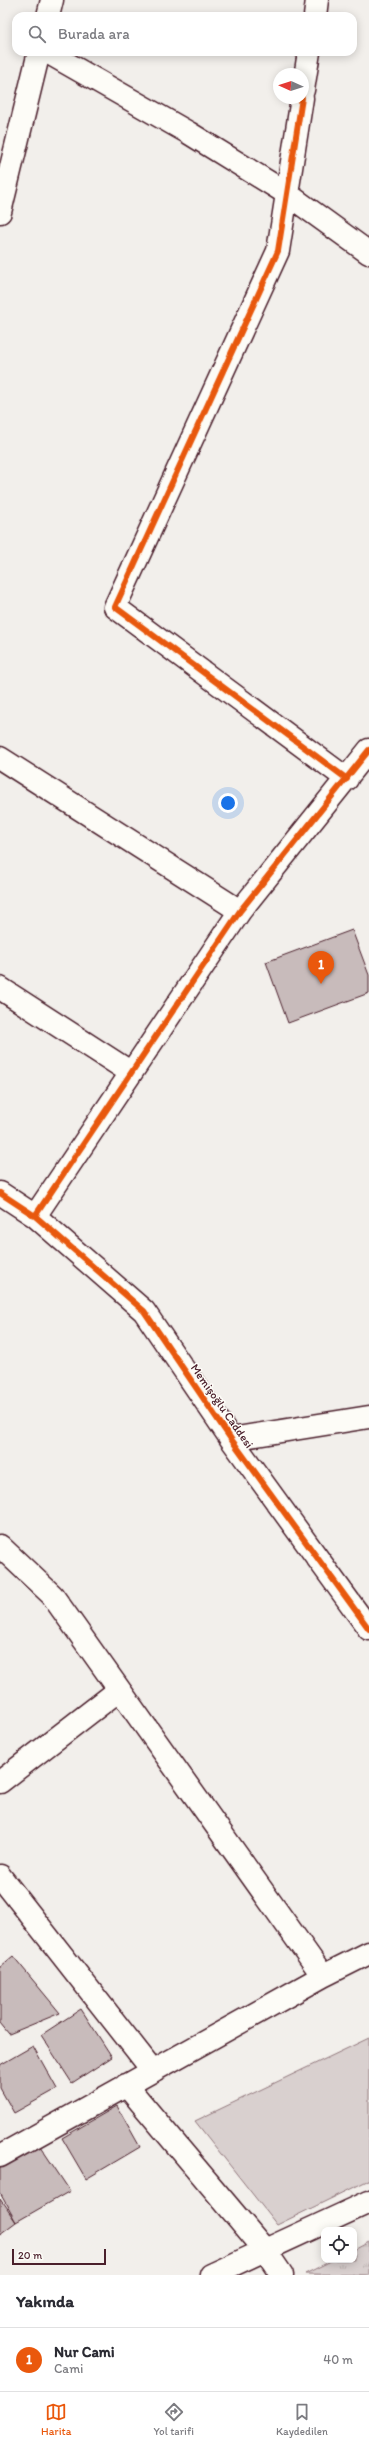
<!DOCTYPE html>
<html lang="tr">
<head>
<meta charset="utf-8">
<style>
	body { margin:0; font-family:Itim,sans-serif; background:#f2f2f3; color:#2b2b33 }
	.controls { position:absolute; right:12px; bottom:12px; display:grid; overflow:hidden; border-radius:8px; box-shadow:0 2px 10px #0003 }
	.controls button { width:36px; height:36px; display:grid; place-items:center; padding:0; border:0; border-bottom:1px solid #e1e1e2; background:#fff; color:#2b2b33; font:20px sans-serif }
	.compass { position:absolute; left:273px; top:68px; width:36px; height:36px; border-radius:50%; background:#fff; box-shadow:0 2px 10px #0003; rotate:273deg }
	.scale { position:absolute; left:12px; bottom:10px; width:94px; box-sizing:border-box; padding-left:4px; border:2px solid #4a1f2b; border-top:0; font-size:11px; line-height:14px; white-space:nowrap; color:#4a1f2b; -webkit-text-stroke:3px #fdfcf7; paint-order:stroke }
	.you { position:absolute; left:228px; top:803px; width:14px; height:14px; margin:-10px; border:3px solid #fff; border-radius:50%; background:#1a73e8; box-shadow:0 0 0 6px #1a73e833 }
	.badge { display:grid; place-items:center; width:26px; height:26px; border-radius:50%; background:#ea580c; color:#fff; font-size:13px; font-weight:700 }
	.pin { position:absolute; translate:-50% -33px; filter:drop-shadow(0 1px 2px #0008) }
	.pin::after { content:''; position:absolute; top:21px; width:14px; height:12px; background:inherit; clip-path:polygon(0 0,100% 0,50% 100%) }
	.list { margin:0; padding:0; list-style:none }
	h2 { display:flex; justify-content:space-between; align-items:center; height:52px; margin:0; padding:0 16px; font-size:17px }
	h2 small { font-size:13px; font-weight:400; color:#7c7c81 }
	.list li { display:grid; grid-template-columns:26px 1fr auto; gap:12px; align-items:center; box-sizing:border-box; height:64px; padding:0 16px; border-top:1px solid #e1e1e2 }
	.list b { display:block; font-size:15px; white-space:nowrap }
	.list p { margin:0; font-size:13px; white-space:nowrap; color:#7c7c81 }
	.list em { font-size:13px; font-style:normal; color:#7c7c81 }
	.icon { flex:none; width:22px; height:22px; fill:none; stroke:currentColor; stroke-width:2; stroke-linecap:round; stroke-linejoin:round }
	.map { position:relative; flex:none; width:369px; height:2275px; overflow:hidden }
	.search { position:absolute; background:#fff; box-shadow:0 2px 10px #0003; left:12px; right:12px; top:12px; height:44px; display:flex; align-items:center; gap:10px; box-sizing:border-box; padding:0 14px; border-radius:12px; color:#7c7c81; font-size:15px }
	.sheet { height:116px; background:#fff }
	nav { display:flex; justify-content:space-around; align-items:center; box-sizing:border-box; height:56px; border-top:1px solid #e1e1e2; background:#fff; font-size:11px; color:#7c7c81 }
	nav a { display:grid; justify-items:center; gap:2px }
	nav .on { color:#ea580c }
	.map>svg:first-child { display:block }
</style>
</head>
<body>
<div class="map">
<svg width="369" height="2275" viewBox="0 0 369 2275">
	<defs>
		<pattern id="park-tufts" width="24" height="20" patternUnits="userSpaceOnUse"><rect width="24" height="20" fill="#d9d0cf"/><path d="M3 7l-1-3M5 7V3M7 7l1-3M15 17l-1-3M17 17v-4M19 17l1-3" fill="none" stroke="#bcb2b2"/></pattern>
	</defs>
	<rect width="100%" height="100%" fill="#f2efeb"/>
	<filter id="ink" filterUnits="userSpaceOnUse"><feTurbulence type="fractalNoise" baseFrequency=".025" numOctaves="2"/><feDisplacementMap in="SourceGraphic" scale="8" xChannelSelector="R" yChannelSelector="G"/><feConvolveMatrix kernelMatrix="1 2 1 2 8 2 1 2 1" color-interpolation-filters="sRGB"/></filter>
	<g filter="url(#ink)">
		<path fill="#d9d0cf" stroke="#92787d" d="M369 2038V2180L277 2225 195 2121Z"/>
		<path fill="url(#park-tufts)" stroke="#92787d" d="M369 2242V2275L305 2274 333 2260H354V2250Z"/>
		<path fill="#c8bbbb" stroke="#4a1f2b" d="M352 930 369 975V993L288 1023 266 962Z
			M13 1956 60 2013 9 2034 0 2023V1967Z
			M81 2009 112 2057 72 2083 41 2035Z
			M33 2046 57 2089 14 2113 0 2088V2065Z
			M117 2106 140 2147 86 2179 62 2138Z
			M38 2143 70 2191 16 2222 0 2193V2168Z
			M0 2199 16 2222 0 2234Z"/>
		<g fill="none" stroke-linecap="round" stroke-linejoin="round">
			<g stroke="#4a1f2b" stroke-width="25">
				<path id="minor" d="M48 16 52 0
					M315 16 317 0
					M47 52 189 133 286 193 369 253
					M303 90 309 52
					M302 98 278 251 115 607 347 779
					M0 212 39 52
					M0 758 240 911
					M0 988 130 1072
					M0 1193 35 1216 144 1311 231 1439 369 1629
					M35 1216 240 911 369 750
					M231 1439 369 1417
					M0 1546 52 1595 323 1976
					M0 1782 119 1690
					M0 1876 153 2071
					M126 2085 265 2250 282 2275
					M0 2156 323 1976 369 1953
					M211 2275 369 2202"/>
			</g>
			<use href="#minor" stroke="#fdfcf7" stroke-width="22"/>
			<g stroke="#fdfcf7" stroke-width="8">
				<path id="cycleway" d="M302 98 278 251 115 607 347 779
					M0 1193 35 1216 144 1311 231 1439 369 1629
					M35 1216 240 911 369 750"/>
			</g>
			<use href="#cycleway" stroke="#e8590c" stroke-width="6"/>
		</g>
	</g>
	<g text-anchor="middle" dominant-baseline="central" stroke-width="3" stroke-linejoin="round" paint-order="stroke">
		<g font-size="12" fill="#4a1f2b" stroke="#fdfcf7">
			<text transform="translate(222 1406) rotate(55)">Memişoğlu Caddesi</text>
		</g>
	</g>
</svg>
<div class="controls">
<button><svg class="icon" aria-label="locate" viewBox="0 0 24 24"><circle cx="12" cy="12" r="6"/><path d="M12 2v4M12 18v4M2 12h4M18 12h4"/></svg></button>
</div>
<svg class="compass" viewBox="-18 -18 36 36"><path d="M0-13l5 13h-10z" fill="#e53935"/><path d="M0 13l5-13h-10z" fill="#7c7c81"/></svg>
<div class="scale">20 m</div>
<div class="you"></div>
<div class="pin badge" style="left:321px;top:984px">1</div>
<div class="search"><svg class="icon" aria-label="search" viewBox="0 0 24 24"><circle cx="10" cy="10" r="6"/><path d="M15 15l6 6"/></svg>Burada ara</div>
</div>
<section class="sheet">
<h2>Yakında<small></small></h2>
<ul class="list">
<li><span class="badge">1</span><div><b>Nur Cami</b><p>Cami</p></div><em>40 m</em></li>
</ul>
</section>
<nav>
<a class="on"><svg class="icon" aria-label="map" viewBox="0 0 24 24"><path d="M3 6l6-2 6 2 6-2v14l-6 2-6-2-6 2zM9 4v14M15 6v14"/></svg>Harita</a>
<a><svg class="icon" aria-label="directions" viewBox="0 0 24 24"><path d="M12 3l9 9-9 9-9-9zM9 14v-3h6M13 9l2 2-2 2"/></svg>Yol tarifi</a>
<a><svg class="icon" aria-label="saved" viewBox="0 0 24 24"><path d="M7 4h10v16l-5-4-5 4z"/></svg>Kaydedilen</a>
</nav>
</body>
</html>
